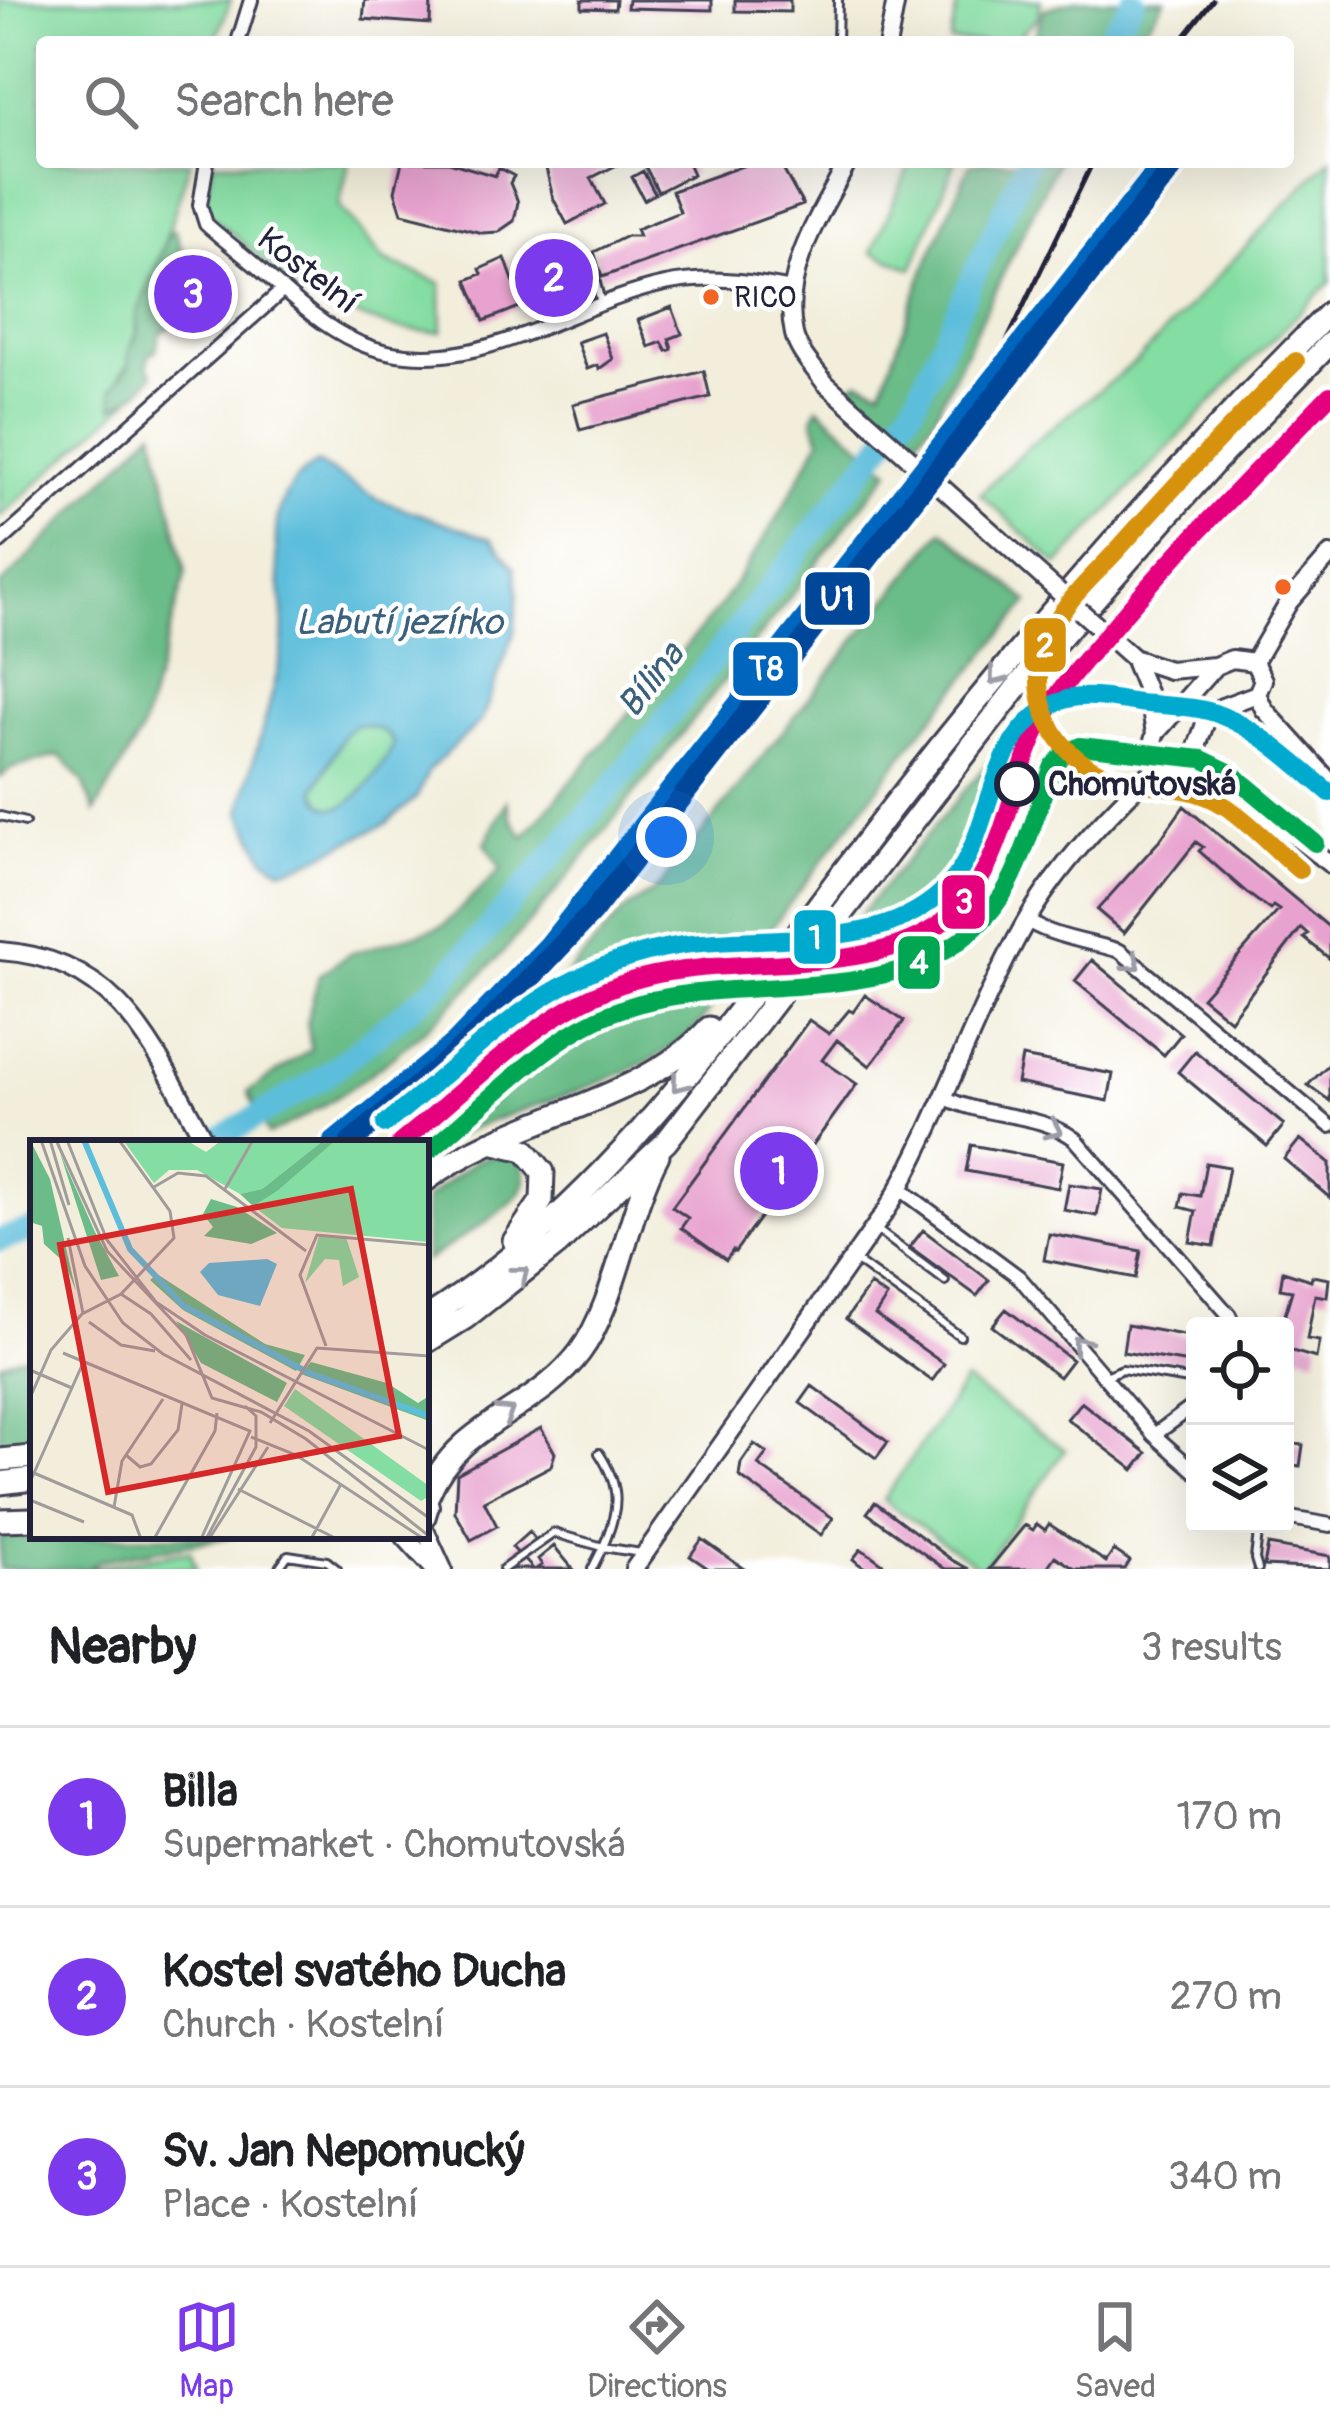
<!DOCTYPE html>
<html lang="en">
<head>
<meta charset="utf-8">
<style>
	body { margin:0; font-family:Pangolin,sans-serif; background:#f2f2f2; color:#202124 }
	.controls { position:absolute; right:36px; bottom:36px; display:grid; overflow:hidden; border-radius:12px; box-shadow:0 12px 48px #0002 }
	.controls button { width:108px; height:108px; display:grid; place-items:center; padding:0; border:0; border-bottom:3px solid #e0e0e0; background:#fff; color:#202124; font:60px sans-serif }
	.you { position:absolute; left:666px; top:837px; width:42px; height:42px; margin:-30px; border:9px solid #fff; border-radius:50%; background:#1a73e8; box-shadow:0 0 0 18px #1a73e833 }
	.badge { display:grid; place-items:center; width:78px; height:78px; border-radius:50%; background:#7c3aed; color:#fff; font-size:39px; font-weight:700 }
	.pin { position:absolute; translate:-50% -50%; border:6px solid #fff; box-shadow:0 3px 12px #0006 }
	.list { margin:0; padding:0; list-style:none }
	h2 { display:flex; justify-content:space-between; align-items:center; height:156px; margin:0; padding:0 48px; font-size:51px }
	h2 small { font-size:39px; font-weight:400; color:#757577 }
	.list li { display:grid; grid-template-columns:78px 1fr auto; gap:36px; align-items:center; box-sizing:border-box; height:180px; padding:0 48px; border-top:3px solid #e0e0e0 }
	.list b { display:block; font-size:45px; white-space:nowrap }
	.list p { margin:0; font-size:39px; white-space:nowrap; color:#757577 }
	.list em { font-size:39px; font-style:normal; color:#757577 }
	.icon { flex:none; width:66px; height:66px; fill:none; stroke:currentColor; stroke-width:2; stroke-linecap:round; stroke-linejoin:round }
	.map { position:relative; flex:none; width:1330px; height:1569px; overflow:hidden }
	.search { position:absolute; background:#fff; box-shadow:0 12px 48px #0002; left:36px; right:36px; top:36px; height:132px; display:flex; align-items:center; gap:30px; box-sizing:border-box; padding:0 42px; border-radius:12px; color:#757577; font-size:45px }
	.sheet { height:696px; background:#fff }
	nav { display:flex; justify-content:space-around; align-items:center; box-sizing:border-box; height:168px; border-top:3px solid #e0e0e0; background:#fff; font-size:33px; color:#757577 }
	nav a { display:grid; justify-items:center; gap:6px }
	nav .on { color:#7c3aed }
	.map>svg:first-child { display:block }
</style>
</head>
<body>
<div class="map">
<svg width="1330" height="1569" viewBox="0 0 1330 1569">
	<rect width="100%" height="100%" fill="#fff"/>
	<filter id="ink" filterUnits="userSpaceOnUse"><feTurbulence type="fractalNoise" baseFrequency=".00833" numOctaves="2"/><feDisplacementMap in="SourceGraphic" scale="24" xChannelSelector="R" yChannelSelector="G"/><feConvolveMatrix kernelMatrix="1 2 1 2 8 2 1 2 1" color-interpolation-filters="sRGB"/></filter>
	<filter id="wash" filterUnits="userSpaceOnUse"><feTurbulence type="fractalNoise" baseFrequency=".004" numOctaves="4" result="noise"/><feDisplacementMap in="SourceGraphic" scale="48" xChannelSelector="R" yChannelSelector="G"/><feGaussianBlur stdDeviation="2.7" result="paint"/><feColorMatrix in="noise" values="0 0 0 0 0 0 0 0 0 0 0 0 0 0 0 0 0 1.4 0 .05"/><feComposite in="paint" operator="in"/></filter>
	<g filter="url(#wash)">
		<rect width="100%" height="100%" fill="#f2eedb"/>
		<path fill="#84dda2" stroke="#53806e" stroke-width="3" d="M0 0H231L215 42H42V162H190L149 292 137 314V334L128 353 129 365 120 375 114 406 131 399 0 517Z
			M958 0H1041L1038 18 1011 42H950Z
			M1330 158V282L1237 375 1058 565 980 494 1027 447 1138 360Z
			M213 162H349L339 206 385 261 441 283 442 332C395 332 349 320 315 286L309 300 210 215 205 198Z
			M911 162H955L912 269 872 252Z
			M354 725C371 726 385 728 394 744 384 766 335 844 315 789L344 735Z
			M965 1381 1065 1450 982 1569 883 1500Z
			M190 1551 196 1569H90L91 1568Z"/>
		<path fill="#6bbc88" stroke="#466f62" stroke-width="3" d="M1077 0H1165L1136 42H1033L1044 9Z
			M981 162H1057L932 421 912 445 847 388 859 381 882 389 925 268 970 164Z
			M170 231H175L183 253 196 265 181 320 160 333 156 350 149 355 148 366 153 374C143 390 130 399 114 407L112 389 129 365 128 353 137 334V314Z
			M818 407 890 470C813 569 735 667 657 765 547 903 433 1059 268 1135L248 1092 311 1049 307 1021 319 975 349 954 443 926 501 869 485 843 507 801 511 818 524 837 721 605 777 519 820 440 813 418Z
			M154 430 186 573 141 732 95 812 83 782 60 755 10 769 0 778V586Z
			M943 530 1029 602 915 739 752 953C713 965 671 962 631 973 585 986 547 1015 507 1041L623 912 660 886Z
			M1037 705C1021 748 1007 808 986 848 960 899 901 946 842 936Z
			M702 987 713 994C708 1069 505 1106 448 1140 440 1145 433 1153 426 1158L424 1143 574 1028 620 1005Z
			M504 1153 519 1157C522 1167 527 1175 524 1185 516 1209 447 1245 426 1261V1199L476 1160Z
			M33 1352V1440L0 1443V1363Z
			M235 1536 98 1561 88 1569H0V1537Z"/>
		<path fill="#5dbedb" stroke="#40708b" stroke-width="3" fill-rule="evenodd" d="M317 463 379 500 492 539 515 568 518 593 514 633 482 720 429 770 417 797 387 823 305 863 281 870 264 857 241 813C251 759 272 706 282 651 293 586 244 507 317 463ZM355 725C371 726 386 728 394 744 384 766 334 844 315 789L344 735Z"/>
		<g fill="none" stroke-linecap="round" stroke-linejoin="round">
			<path stroke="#5dbedb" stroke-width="24" d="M1105 42 1134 0
				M213 1143 322 1078 439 985 611 789 914 404 1027 162
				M0 1240 33 1230"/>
		</g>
		<g id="blocks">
			<path fill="#e8a2cf" d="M365 0H431L430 24 363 19Z
				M582 0H616L615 9 582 8Z
				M628 0H712V10L627 8Z
				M735 0H790V12L735 11Z
				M402 162H449L495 176 499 168 514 176 510 183 518 202 514 221 498 232 482 233 402 213 395 191Z
				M559 162H623L591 178 605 204 567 224 553 198 546 168Z
				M643 162H696L689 165 693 174 658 192Z
				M745 162H779L803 205 602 277 594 252 627 236H639L636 229 680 212 672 191 748 164Z
				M643 171 655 194 644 200 632 177Z
				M505 258 517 291 536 283 558 261 566 259 573 274 547 296 484 321 467 280 482 274 480 269Z
				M672 307 682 334 669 339 672 349 667 351 662 342 649 347 638 320Z
				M603 333 613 359 599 369 598 365 587 369 577 342Z
				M704 371 710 397 580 430 573 404Z
				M1184 806 1330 928V959L1304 938 1308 934 1301 928 1230 1020 1202 997 1279 910 1273 906 1270 910 1247 893 1199 851 1203 847 1196 842 1124 933 1097 910 1160 840Z
				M1092 960 1181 1034 1164 1055 1075 981Z
				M865 995 904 1021 870 1066 837 1040 822 1060 857 1084 735 1252 733 1250 726 1260 681 1228 688 1218 672 1207 809 1020 829 1034 849 1010 853 1012Z
				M1195 1051 1284 1125 1267 1146 1178 1072Z
				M1022 1057 1113 1074 1108 1101 1017 1083Z
				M1330 1063V1101L1308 1085Z
				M1300 1139 1330 1163V1198L1284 1159Z
				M971 1145 1063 1162 1058 1188 966 1171Z
				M1206 1163 1229 1167 1214 1246 1190 1242 1196 1211 1180 1207 1183 1193 1200 1196Z
				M1069 1184 1102 1189 1097 1216 1064 1210Z
				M923 1230 989 1280 977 1296 910 1247Z
				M1049 1234 1141 1251 1136 1278 1044 1260Z
				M1283 1271 1311 1280 1312 1276 1329 1279 1327 1297 1315 1295 1307 1339 1319 1341 1316 1358 1285 1349 1286 1324H1282L1292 1291 1280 1289Z
				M870 1285 887 1297 875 1315 944 1364 932 1381 846 1319Z
				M1006 1309 1072 1360 1059 1377 992 1326Z
				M1127 1325 1195 1337V1364L1123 1352Z
				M812 1386 888 1442 876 1458 800 1403Z
				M1081 1402 1147 1453 1134 1470 1067 1419Z
				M541 1428 555 1453 551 1466 484 1501 497 1526 471 1540 455 1512 457 1474Z
				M1285 1443 1303 1445 1300 1466 1285 1464Z
				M754 1444 767 1453 758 1465 833 1518 821 1535 739 1476 741 1463Z
				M875 1502 952 1560 969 1569H945L867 1513Z
				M1037 1524 1045 1530 1049 1524 1106 1562 1114 1550 1130 1561 1125 1569H1075L1055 1556 1046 1569H989L1025 1525 1033 1530Z
				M529 1532 540 1545 524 1559 533 1569H509L522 1558 512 1547Z
				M702 1539 727 1557 744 1569H709L690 1556Z
				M1268 1545 1330 1556V1569L1264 1566Z
				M554 1546 573 1569H536L542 1565 538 1559Z
				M861 1549 872 1556 890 1569H867L859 1564 853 1559Z"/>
		</g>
	</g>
	<g filter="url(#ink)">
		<use href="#blocks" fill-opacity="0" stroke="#414153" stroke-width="3"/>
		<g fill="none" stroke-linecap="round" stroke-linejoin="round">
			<g stroke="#414153" stroke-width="12">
				<path id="lane" d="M837 42 838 0
					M559 249 591 263 601 303
					M0 816 25 822
					M877 1230 945 1281
					M856 1261 960 1336
					M1106 1376 1122 1369 1195 1381
					M278 1569 288 1555 327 1561 337 1569
					M503 1569 554 1533 603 1547C619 1510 622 1488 599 1453
					M592 1569 603 1547 641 1553
					M1258 1569 1255 1559 1259 1524"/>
			</g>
			<g stroke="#414153" stroke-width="18">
				<path id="street" d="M238 42 251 0
					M207 162 200 205 206 224C221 238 239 251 255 265 287 293 317 324 357 342 462 389 565 305 665 284 708 275 751 281 793 289
					M0 542 282 291
					M1027 921C1056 938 1088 941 1120 951L1330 1126
					M944 1097C985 1119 1037 1111 1075 1139L1229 1315 1234 1326
					M899 1188 1019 1277 1154 1435 1195 1471
					M1154 1435 1195 1405
					M1285 1517 1330 1525"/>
			</g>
			<g stroke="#414153" stroke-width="22">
				<path id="secondary" d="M888 42 896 0
					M825 383C815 369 798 352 794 334 780 273 821 213 848 162
					M1133 658 1169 670 1214 666
					M1133 658 1149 697 1155 734
					M1254 662 1289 602 1330 555
					M1257 694 1264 709 1330 782
					M1155 769 1149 755 1155 734 1215 666 1232 659 1254 662 1263 680 1257 694 1222 707 1206 721 1188 772
					M1155 769 1165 776 1188 772 1212 773 1330 864
					M0 951C121 959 154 1050 206 1143
					M426 1491 430 1506 426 1519
					M426 1532 443 1569
					M404 1536 434 1569
					M634 1569 888 1208C941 1118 973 1016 1024 925 1057 867 1107 815 1155 769"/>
			</g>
			<g stroke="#414153" stroke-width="27">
				<path id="highway" d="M491 1142 525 1150 543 1172 542 1200 514 1241
					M426 1180C508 1117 642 1104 709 1028
					M426 1318C628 1191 757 980 901 796 1034 626 1177 464 1330 312
					M426 1342 465 1318 557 1245 666 1142 1021 682 1216 461 1330 343
					M0 1460 33 1457
					M0 1483 33 1479
					M428 1495C458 1421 535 1413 580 1352 616 1304 627 1213 658 1155
					M0 1520 33 1519"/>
			</g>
			<use href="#lane" stroke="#fff" stroke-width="6"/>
			<use href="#street" stroke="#fff" stroke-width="12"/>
			<use href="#secondary" stroke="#fff" stroke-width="16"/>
			<use href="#highway" stroke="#fff" stroke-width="21"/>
			<path stroke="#22223b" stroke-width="4.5" d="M1180 42 1213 0
				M990 376 1093 162"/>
			<g stroke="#414153" stroke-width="22" stroke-linecap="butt">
				<path id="secondary-bridge" d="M825 383 1133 658"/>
			</g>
			<use href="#secondary-bridge" stroke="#fff" stroke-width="16"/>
			<g stroke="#fff" stroke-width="30">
				<path id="rail-1" d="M333 1143 454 1044 549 945 1164 162"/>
			</g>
			<g stroke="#fff" stroke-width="30">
				<path id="rail-2" d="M350 1143 477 1035 592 913 1177 162"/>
			</g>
			<use href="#rail-1" stroke="#0065bd" stroke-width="21"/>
			<use href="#rail-2" stroke="#00479a" stroke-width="21"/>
			<g stroke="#fff" stroke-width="27">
				<path id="tram-1" d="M400 1143C477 1082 547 1001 645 977 735 954 861 978 937 926 1001 883 1005 802 1034 737 1053 692 1088 657 1119 620 1186 542 1258 469 1330 395"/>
			</g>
			<g stroke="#fff" stroke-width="27">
				<path id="tram-2" d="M426 1153C488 1104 547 1034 624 1008 746 966 923 1022 1003 894 1025 859 1038 805 1053 766L1064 754 1080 746 1202 759 1231 773 1315 843"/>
			</g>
			<g stroke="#fff" stroke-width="27">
				<path id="tram-3" d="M385 1124C484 1046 550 964 683 945 747 936 841 945 898 920 922 910 947 892 961 869 996 812 991 723 1067 699 1088 693 1117 700 1139 703 1164 706 1196 705 1220 715 1262 731 1295 764 1330 793"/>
			</g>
			<g stroke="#fff" stroke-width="27">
				<path id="tram-4" d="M1296 361C1235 421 1177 483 1120 547 1094 576 1060 604 1046 641 1029 685 1044 735 1083 763 1116 788 1159 782 1197 793 1236 804 1269 845 1299 870"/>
			</g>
			<use href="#tram-1" stroke="#e5007d" stroke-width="18"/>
			<use href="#tram-2" stroke="#00a651" stroke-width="18"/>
			<use href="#tram-3" stroke="#00a9ce" stroke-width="18"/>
			<use href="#tram-4" stroke="#d79209" stroke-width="18"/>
		</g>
		<defs><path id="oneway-chevron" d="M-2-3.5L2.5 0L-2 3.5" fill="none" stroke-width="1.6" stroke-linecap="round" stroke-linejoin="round" transform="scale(3)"/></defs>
		<g stroke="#9c9ca7">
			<use href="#oneway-chevron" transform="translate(996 677) rotate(129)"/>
			<use href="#oneway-chevron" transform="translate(1133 963) rotate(38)"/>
			<use href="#oneway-chevron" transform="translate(679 1084) rotate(129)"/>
			<use href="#oneway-chevron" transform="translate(1054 1130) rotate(24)"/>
			<use href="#oneway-chevron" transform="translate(521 1274) rotate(-38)"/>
			<use href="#oneway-chevron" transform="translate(1080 1344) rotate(-130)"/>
			<use href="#oneway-chevron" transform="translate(506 1413) rotate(-32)"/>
		</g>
	</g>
	<g fill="#f26522" stroke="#fff" stroke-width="4.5">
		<circle cx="711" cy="297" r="10"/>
		<circle cx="1283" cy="587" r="10"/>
	</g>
	<circle fill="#fff" stroke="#22223b" stroke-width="6" cx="1017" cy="784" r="20"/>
	<g text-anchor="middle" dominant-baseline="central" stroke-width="9" stroke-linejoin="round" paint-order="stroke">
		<g font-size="30" fill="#22223b" stroke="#fff" text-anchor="start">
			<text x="734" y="297">RICO</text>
		</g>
		<g font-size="33" fill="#22223b" stroke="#fff">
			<text transform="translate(308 271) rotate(38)">Kostelní</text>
		</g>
		<g font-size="33" font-weight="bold" fill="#22223b" stroke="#fff" text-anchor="start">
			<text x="1048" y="784">Chomutovská</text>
		</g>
		<g font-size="36" font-style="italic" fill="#3a607b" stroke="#fff">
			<text x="399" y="622">Labutí jezírko</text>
			<text transform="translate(651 680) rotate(-52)">Bílina</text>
		</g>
	</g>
	<g transform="translate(30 1140)">
		<rect width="399" height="399" fill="#f2eedb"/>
		<path d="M93 0H156L176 12 192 0H294L232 49 210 54 167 30H139L124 43ZM306 0H399V102L252 88 223 66ZM289 96 316 97 329 137 313 146 309 120 295 119 275 143ZM265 249 399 346V356L391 361 254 266Z" fill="#84dda2"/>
		<path d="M0 0 20 39 46 151 35 123 14 104 12 86 0 82ZM294 0H306L247 51 223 66 210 54 232 49ZM30 13 65 92 89 136 71 140ZM181 59 207 67 247 93 221 104 174 96 183 87 173 74ZM127 134 235 204 275 215 266 231 153 170 120 140ZM146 181 257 243 247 262 171 223ZM281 222 357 243 388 263 399 256V281L271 234Z" fill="#6bbc88"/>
		<path d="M237 119 247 124 230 166 188 155 170 132 179 123Z" fill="#5dbedb"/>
		<path fill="none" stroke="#5dbedb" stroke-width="6" d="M54 0 100 109 154 166 279 233 399 276"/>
		<path fill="none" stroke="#9f9c9b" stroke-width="3" d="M11 0 55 126 93 183 133 214 279 291 399 378M20 0 39 65M26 0 77 111 156 195 182 258 231 272 276 299 399 396M37 0 77 100 126 162 175 195 399 310M124 47 148 33 176 36 276 111M195 49 223 0M38 98 53 173M91 154 121 174 161 220M59 182 91 205 125 211M296 206 270 135 287 95 399 105M33 213 220 291 171 399M0 230 42 248M0 258 21 210 52 174 91 154 144 98 140 71 89 0M240 283 287 208 399 216M221 297 266 315 394 399M96 315 110 327 121 324 148 290 152 264M4 333 102 375 111 399M0 342 53 223M208 349 307 399M0 360 54 382M84 367 92 321 133 259M124 399 185 291 187 273M176 399 226 307V276L215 266M179 399 238 307M281 399 311 344"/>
		<path fill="#d62828" fill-opacity="0.15" stroke="#d62828" stroke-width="6" d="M321 49 369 296 78 352 30 105Z"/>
		<rect width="399" height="399" fill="none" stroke="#22223b" stroke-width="6"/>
	</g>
	<g stroke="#fff" stroke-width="4.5">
		<rect x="803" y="570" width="69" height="57" rx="12" fill="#00479a"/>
		<rect x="1022" y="616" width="46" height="58" rx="12" fill="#d79209"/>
		<rect x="731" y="640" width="69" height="58" rx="12" fill="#0065bd"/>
		<rect x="940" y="873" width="47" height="58" rx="12" fill="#e5007d"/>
		<rect x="792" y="908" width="46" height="58" rx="12" fill="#00a9ce"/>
		<rect x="896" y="934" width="46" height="57" rx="12" fill="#00a651"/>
	</g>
	<g font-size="33" text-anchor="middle" font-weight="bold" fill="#fff">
		<text x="837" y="610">U1</text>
		<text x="1045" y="657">2</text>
		<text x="766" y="680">T8</text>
		<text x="964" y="913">3</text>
		<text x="815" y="949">1</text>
		<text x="919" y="974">4</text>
	</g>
</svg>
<div class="controls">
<button><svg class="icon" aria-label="locate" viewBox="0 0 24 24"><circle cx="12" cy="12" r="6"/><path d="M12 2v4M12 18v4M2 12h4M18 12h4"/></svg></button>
<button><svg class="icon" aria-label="layers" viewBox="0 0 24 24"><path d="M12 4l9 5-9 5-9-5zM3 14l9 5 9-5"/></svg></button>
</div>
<div class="you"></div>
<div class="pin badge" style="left:779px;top:1171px">1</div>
<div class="pin badge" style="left:554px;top:278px">2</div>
<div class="pin badge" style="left:193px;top:294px">3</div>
<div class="search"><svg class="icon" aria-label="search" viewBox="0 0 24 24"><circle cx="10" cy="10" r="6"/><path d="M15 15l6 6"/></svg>Search here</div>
</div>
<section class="sheet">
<h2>Nearby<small>3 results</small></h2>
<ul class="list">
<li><span class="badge">1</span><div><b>Billa</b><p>Supermarket · Chomutovská</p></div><em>170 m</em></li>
<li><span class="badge">2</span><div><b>Kostel svatého Ducha</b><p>Church · Kostelní</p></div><em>270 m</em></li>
<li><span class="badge">3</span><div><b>Sv. Jan Nepomucký</b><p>Place · Kostelní</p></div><em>340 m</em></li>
</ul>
</section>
<nav>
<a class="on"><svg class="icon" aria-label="map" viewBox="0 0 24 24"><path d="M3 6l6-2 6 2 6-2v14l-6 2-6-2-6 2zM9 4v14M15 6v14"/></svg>Map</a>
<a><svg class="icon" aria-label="directions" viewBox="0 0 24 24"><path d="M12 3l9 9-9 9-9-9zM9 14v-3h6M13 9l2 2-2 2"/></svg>Directions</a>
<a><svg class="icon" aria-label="saved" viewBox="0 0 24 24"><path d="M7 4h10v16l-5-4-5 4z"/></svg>Saved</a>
</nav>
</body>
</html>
